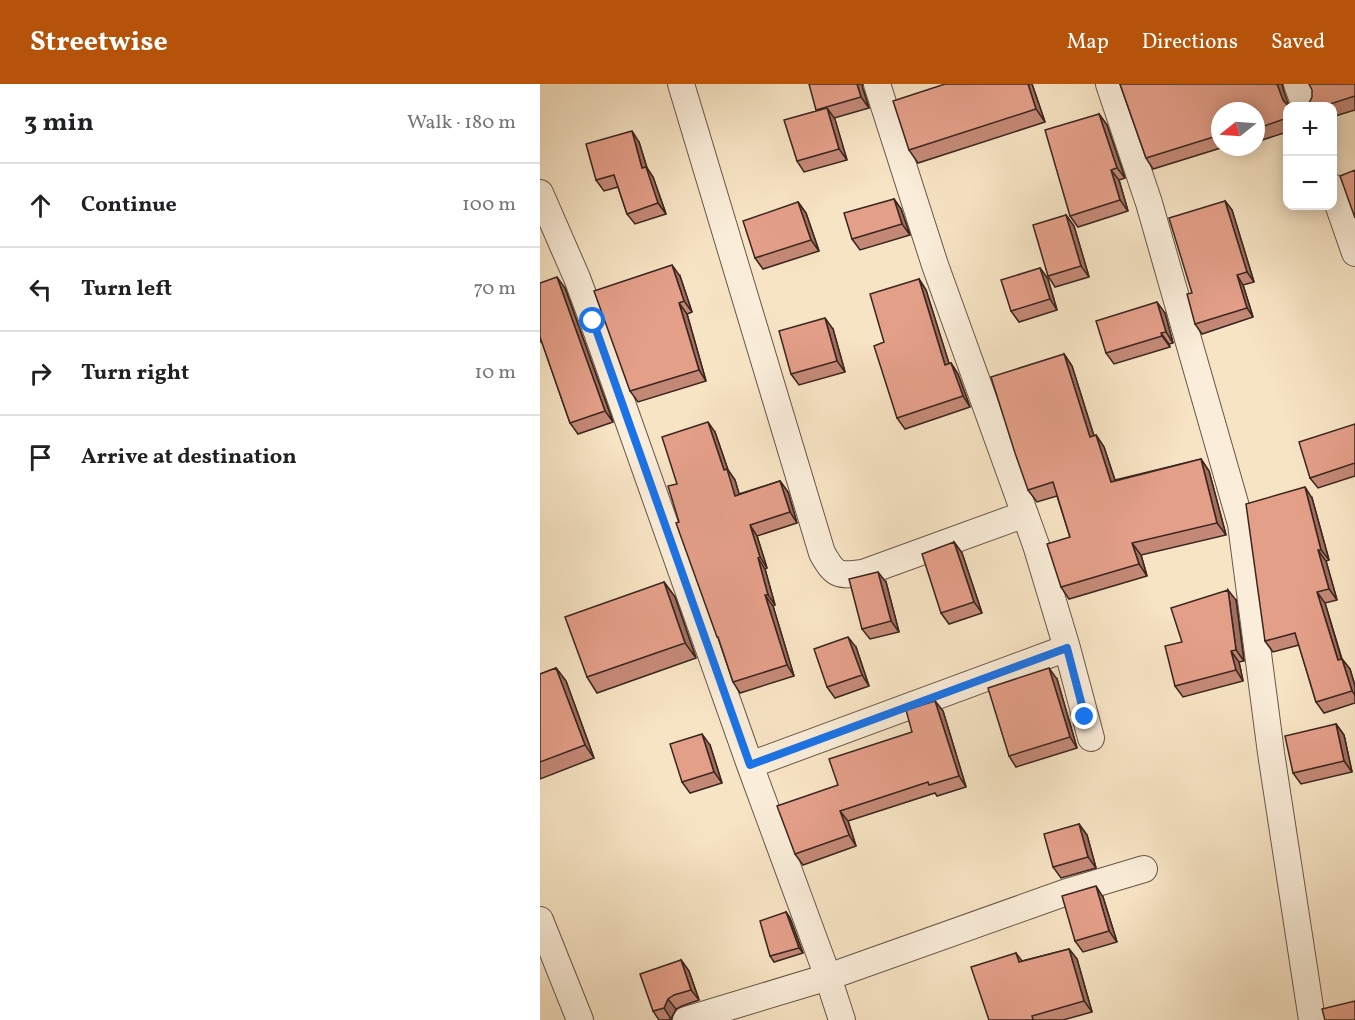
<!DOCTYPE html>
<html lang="en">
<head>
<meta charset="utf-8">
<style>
	body { margin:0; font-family:Vollkorn,serif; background:#f2f2f2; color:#202124 }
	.controls { position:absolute; right:18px; top:18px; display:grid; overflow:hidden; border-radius:12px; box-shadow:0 3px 15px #0003 }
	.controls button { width:54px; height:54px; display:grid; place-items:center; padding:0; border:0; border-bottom:2px solid #e0e0e0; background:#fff; color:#202124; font:30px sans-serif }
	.compass { position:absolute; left:671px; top:18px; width:54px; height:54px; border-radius:50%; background:#fff; box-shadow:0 3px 15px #0003; rotate:253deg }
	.stop { position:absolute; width:18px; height:18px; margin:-14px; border:4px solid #1a73e8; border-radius:50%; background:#fff }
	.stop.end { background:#1a73e8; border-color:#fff; box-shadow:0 2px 6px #0008 }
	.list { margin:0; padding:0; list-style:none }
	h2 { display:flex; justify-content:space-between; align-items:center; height:78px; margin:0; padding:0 24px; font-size:26px }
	h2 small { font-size:20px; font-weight:400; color:#757577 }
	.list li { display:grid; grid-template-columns:39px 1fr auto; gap:18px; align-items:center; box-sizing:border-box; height:84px; padding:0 24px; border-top:2px solid #e0e0e0 }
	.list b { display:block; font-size:22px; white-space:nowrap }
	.list em { font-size:20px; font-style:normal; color:#757577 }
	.icon { flex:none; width:33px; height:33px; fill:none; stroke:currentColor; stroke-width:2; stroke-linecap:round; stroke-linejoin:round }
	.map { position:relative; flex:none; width:815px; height:936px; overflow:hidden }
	header { display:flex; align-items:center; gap:36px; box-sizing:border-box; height:84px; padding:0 30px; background:#b45309; color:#fff }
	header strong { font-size:28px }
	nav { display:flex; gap:33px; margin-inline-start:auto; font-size:21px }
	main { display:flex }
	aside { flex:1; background:#fff }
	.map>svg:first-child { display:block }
</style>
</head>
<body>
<header>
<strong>Streetwise</strong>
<nav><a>Map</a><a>Directions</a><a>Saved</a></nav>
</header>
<main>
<aside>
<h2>3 min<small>Walk · 180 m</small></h2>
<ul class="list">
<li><svg class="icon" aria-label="ahead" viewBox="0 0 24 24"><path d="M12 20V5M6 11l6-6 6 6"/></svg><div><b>Continue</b></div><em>100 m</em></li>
<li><svg class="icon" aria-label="left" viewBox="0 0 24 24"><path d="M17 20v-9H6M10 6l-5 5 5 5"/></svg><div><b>Turn left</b></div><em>70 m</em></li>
<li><svg class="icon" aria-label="right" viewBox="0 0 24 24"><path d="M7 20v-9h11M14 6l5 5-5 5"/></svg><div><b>Turn right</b></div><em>10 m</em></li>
<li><svg class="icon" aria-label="arrive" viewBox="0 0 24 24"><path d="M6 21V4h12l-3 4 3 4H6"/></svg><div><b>Arrive at destination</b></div></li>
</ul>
</aside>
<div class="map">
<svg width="815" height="936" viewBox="0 0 815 936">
	<rect width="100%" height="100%" fill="#f7e4c4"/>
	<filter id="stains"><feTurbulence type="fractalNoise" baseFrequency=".00333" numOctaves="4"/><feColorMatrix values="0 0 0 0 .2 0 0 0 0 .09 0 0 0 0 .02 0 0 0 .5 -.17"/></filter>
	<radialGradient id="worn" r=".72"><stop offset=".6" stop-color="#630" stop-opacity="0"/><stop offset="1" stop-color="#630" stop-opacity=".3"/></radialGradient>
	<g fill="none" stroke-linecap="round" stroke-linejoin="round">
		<g stroke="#695648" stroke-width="28">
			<path id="street" d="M141 0 282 469C295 492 298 492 323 489L485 430
				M337 0 395 181 496 461 527 564 551 654
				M569 0 609 119 701 440 731 669 772 936
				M757 0 765 22
				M792 103 815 169
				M0 109 37 194 53 237 210 681 288 893 302 936
				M210 681 527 564
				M0 836 40 936
				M146 936 288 893 527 808 604 785"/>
		</g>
		<use href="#street" stroke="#faedd9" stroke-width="26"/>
	</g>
	<path fill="#c48976" stroke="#3a261f" stroke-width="1.5" d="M405 0H492L505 38 378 79 369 66Z
		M580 0H742L747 22V48L716 58V27H680V63H684L613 85 606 74Z
		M815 0V26L792 33V22H766Z
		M323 5 329 24 294 34 307 76 264 88 257 77 277 27 276 26Z
		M559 30 567 41 585 94 579 96 588 127 538 143 530 132Z
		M99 58 107 84 113 93 126 130 95 140 87 130 78 103 64 107 56 96Z
		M689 63H700L691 66Z
		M354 115 361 125 370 151 320 166 312 155Z
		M685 117 692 126 714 198 703 201 713 233 662 250 655 240 652 209Z
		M258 118 266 129 279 167 223 185 215 174Z
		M526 131 534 142 549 193 515 203 508 192Z
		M500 184 508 195 517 226 479 238 471 227Z
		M140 192 152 228 147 230 166 297 98 318 90 307Z
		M379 195 386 206 409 280 411 279 418 290 430 323 365 345 357 334 344 258Z
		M0 199 25 204 73 338 38 350 30 339 2 258H0Z
		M625 229 633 259 629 260 630 263 574 280 566 269Z
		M293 245 305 288 259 301 251 290Z
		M524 270 532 282 554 352 556 351 564 363 575 396 661 375 669 387 686 451 601 471 607 492 529 515 521 503 530 453 517 412 497 418 488 406Z
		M815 340V392L778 404 770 394Z
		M175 348 188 386 195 396 199 410 240 397 248 408 257 439 217 452 227 484 225 485 235 521 233 522 254 592 200 609 193 598 139 438 137 400Z
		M772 414 789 476 786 477 797 516 785 519 802 575 810 585 815 602V619L784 629 776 618 759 561 733 568 725 557Z
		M414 458 422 469 442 529 409 540 401 529Z
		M124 498 135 513 156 574 57 609 47 593Z
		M346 498 359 548 330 555 322 545Z
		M696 516 704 577 699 578 703 597 643 613 635 602 642 558Z
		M316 563 329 602 295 614 287 603Z
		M16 584 26 597 54 674 0 695V590Z
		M517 595 537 664 476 683 469 672Z
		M395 617 403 627 426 703 397 712 395 709 308 737 316 762 263 781 255 770 298 701 372 648Z
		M796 640 804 651 812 688 761 700 753 689Z
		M170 661 182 699 150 709 142 698Z
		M539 740 547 751 556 784 521 794 513 783Z
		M563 813 577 858 543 868 535 857Z
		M246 828 250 834 263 869 234 878 230 872Z
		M529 865 537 875 552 928 523 936H449L476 869 482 877Z
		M141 876 149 887 159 916 142 922 136 925 131 935 127 936H119L113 927Z"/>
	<path fill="#a06f60" stroke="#3a261f" stroke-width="1.5" d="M317 0H322L323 5 329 24 321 13Z
		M488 0H492L505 38 496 25Z
		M737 0H742L743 5 749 22H748L743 16Z
		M287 24 295 35 307 76 299 65Z
		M559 30 567 41 585 94 577 84Z
		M92 47 99 58 107 84 113 93 126 130 118 119 102 84Z
		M571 86 579 96 588 127 580 116Z
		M354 115 361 125 370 151 362 140Z
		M685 117 692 126 714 198 707 188Z
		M258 118 266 129 279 167 271 156Z
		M526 131 534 142 549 193 541 182Z
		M132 181 140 192 152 228 144 217Z
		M500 184 508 195 517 226 510 215Z
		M697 191 703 201 713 233 707 224Z
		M17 193 25 204 73 338 65 327Z
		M379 195 386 206 413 292 405 281Z
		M617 218 625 229 633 259 626 248Z
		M139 219 147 230 166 297 159 286Z
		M285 234 293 245 305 288 297 277Z
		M621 249 629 260 630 263 622 252Z
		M524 270 532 282 558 365 550 353Z
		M411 279 418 290 430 323 423 312Z
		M168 338 175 348 188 386 195 396 203 423 195 412 184 386Z
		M556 351 564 363 579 409 571 398Z
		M661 375 669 387 686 451 677 439Z
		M240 397 248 408 257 439 250 428Z
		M765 403 772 414 789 476 781 466Z
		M210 441 217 452 227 484 220 473Z
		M414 458 422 469 442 529 434 518Z
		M592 459 601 471 607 492 599 480Z
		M778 466 786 477 797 516 789 505Z
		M218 474 225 485 235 521 228 511Z
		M338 488 346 498 359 548 351 537Z
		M124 498 135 513 156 574 145 559Z
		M688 506 696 516 704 577 696 566Z
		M777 508 785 519 805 587 798 576Z
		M225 511 233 522 254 592 247 581Z
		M308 553 316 563 329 602 322 591Z
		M691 567 699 578 703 597 696 586Z
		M802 575 810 585 815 602V611L812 607Z
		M16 584 26 597 54 674 45 661Z
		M509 584 517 595 537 664 530 653Z
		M395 617 403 627 426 703 419 692Z
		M796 640 804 651 812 688 804 677Z
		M162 650 170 661 182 699 174 688Z
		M300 727 308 737 316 762 309 751Z
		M539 740 547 751 556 784 548 773Z
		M556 802 563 813 577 858 569 847Z
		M246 828 250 834 263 869 259 864Z
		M529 865 537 875 552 928 544 917Z
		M141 876 149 887 159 916 151 906Z
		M128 915 136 925 131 935 124 924Z"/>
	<path fill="#e49f89" stroke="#3a261f" stroke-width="1.5" d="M269 0H317L321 13 276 26Z
		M405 0H488L496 25 369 66 353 17Z
		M580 0H737L743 16 748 22 747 34 716 45V27H680V51L606 74Z
		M769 0H815V12L784 22H766L768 21 772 13V6Z
		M287 24 299 65 257 77 244 36Z
		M559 30 577 84 571 86 580 116 530 132 505 46Z
		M92 47 102 84 106 83 118 119 87 130 74 91 56 96 46 60Z
		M815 86V134L800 92Z
		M354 115 362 140 312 155 304 129Z
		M685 117 707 188 697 191 707 224 655 240 647 210 652 209 629 134Z
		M258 118 271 156 215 174 203 137Z
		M526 131 541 182 508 192 493 141Z
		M132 181 144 217 139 219 159 286 90 307 54 207Z
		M500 184 510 215 471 227 461 196Z
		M17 193 65 327 30 339 0 253V199Z
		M379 195 405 281 411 279 423 312 357 334 334 262 344 258 330 210Z
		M617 218 626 248 621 249 622 252 566 269 556 237Z
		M285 234 297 277 251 290 239 247Z
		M524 270 550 353 556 351 571 398 661 375 677 439 592 459 599 480 521 503 507 460 530 453 513 398 488 406 475 369 451 293Z
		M168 338 184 386 187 385 195 412 240 397 250 428 210 441 220 473 218 474 228 511H225L247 581 193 598 178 553H177L136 439 139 438 128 402 137 400 122 353Z
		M815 340V379L770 394 759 358Z
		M765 403 781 466H778L789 505 777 508 798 576 802 575 812 607 776 618 755 549 725 557 706 420Z
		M414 458 434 518 401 529 382 470Z
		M338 488 351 537 322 545 309 495Z
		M124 498 145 559 47 593 25 533Z
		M688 506 696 566 691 567 696 586 635 602 625 562 642 558 631 524Z
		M308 553 322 591 287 603 274 565Z
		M16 584 45 661 0 678V590Z
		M509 584 530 653 469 672 448 604Z
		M395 617 419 692 389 701 388 698 300 727 309 751 255 770 237 722 298 701 289 675 372 648 366 626Z
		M796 640 804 677 753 689 745 652Z
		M162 650 174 688 142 698 130 660Z
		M539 740 548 773 513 783 504 750Z
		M556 802 569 847 535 857 522 812Z
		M246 828 259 864 230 872 220 837Z
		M529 865 544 917 492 932 493 936H449L431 883 476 869 479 878Z
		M141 876 151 906 134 911 128 915 124 924 113 927 100 890Z
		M815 917V936H785L782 925Z"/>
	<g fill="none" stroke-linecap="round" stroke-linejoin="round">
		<path stroke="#1a73e8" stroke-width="8" d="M53 237 210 681 527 564 545 633"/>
	</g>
	<rect width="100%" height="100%" filter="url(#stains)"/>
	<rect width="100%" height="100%" fill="url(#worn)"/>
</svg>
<div class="controls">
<button>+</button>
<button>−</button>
</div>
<svg class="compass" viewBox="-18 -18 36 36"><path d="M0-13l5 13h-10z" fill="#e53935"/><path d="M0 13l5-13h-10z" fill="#757577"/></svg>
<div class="stop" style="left:53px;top:237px"></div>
<div class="stop end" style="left:545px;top:633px"></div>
</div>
</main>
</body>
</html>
